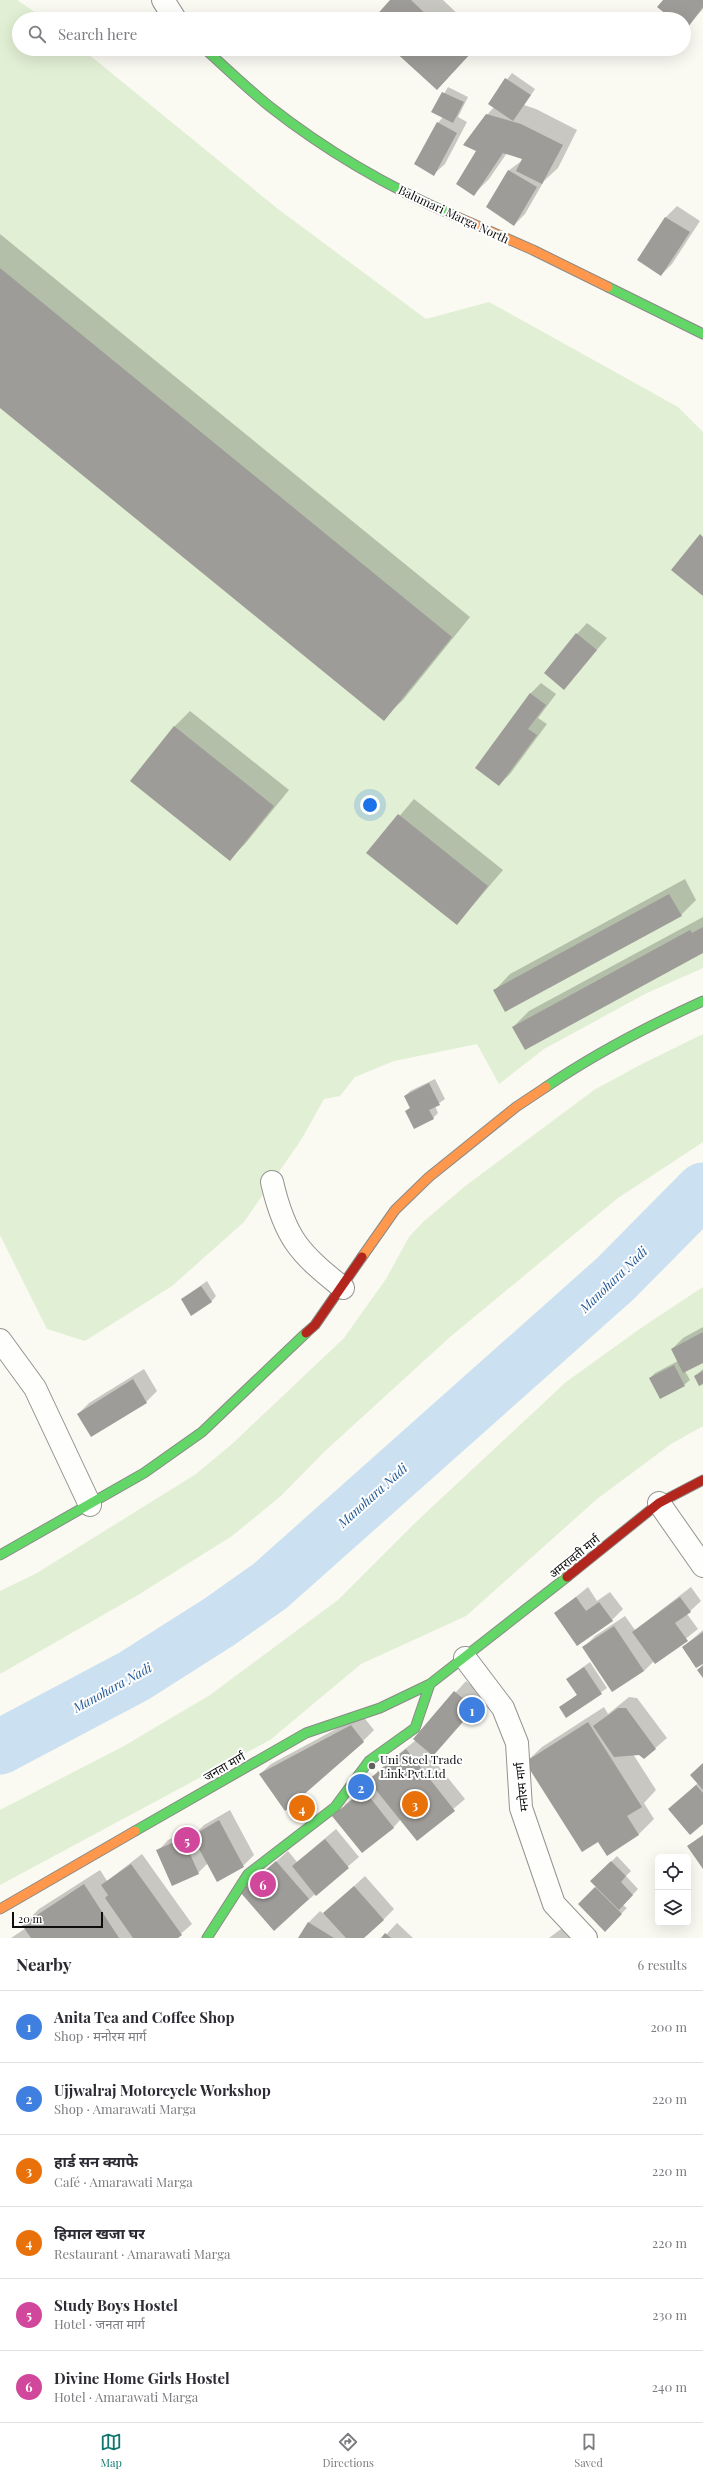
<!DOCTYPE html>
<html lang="en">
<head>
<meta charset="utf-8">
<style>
	body { margin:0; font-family:"Playfair Display","Noto Sans Devanagari",serif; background:#f7f7f7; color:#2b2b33 }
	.controls { position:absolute; right:12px; bottom:12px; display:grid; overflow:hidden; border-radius:6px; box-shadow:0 4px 16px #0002 }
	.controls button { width:36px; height:36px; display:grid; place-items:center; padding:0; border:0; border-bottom:1px solid #e1e1e2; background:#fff; color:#2b2b33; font:20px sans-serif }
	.scale { position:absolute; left:12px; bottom:10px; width:91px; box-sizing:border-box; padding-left:4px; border:2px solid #0d0d0d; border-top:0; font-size:11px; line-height:14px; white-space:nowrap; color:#0d0d0d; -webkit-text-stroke:3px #fff; paint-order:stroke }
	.you { position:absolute; left:370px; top:805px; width:14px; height:14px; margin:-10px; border:3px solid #fff; border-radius:50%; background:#1a73e8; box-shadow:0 0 0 6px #1a73e833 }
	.badge { display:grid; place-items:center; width:26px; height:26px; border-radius:50%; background:#0f766e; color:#fff; font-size:13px; font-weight:700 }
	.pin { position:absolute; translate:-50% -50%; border:2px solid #fff; box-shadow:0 1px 4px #0006 }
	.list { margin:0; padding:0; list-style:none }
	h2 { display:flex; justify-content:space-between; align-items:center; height:52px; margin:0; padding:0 16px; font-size:17px }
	h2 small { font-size:13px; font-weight:400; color:#7c7c81 }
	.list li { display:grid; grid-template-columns:26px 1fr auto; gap:12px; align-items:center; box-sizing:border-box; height:72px; padding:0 16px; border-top:1px solid #e1e1e2 }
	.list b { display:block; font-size:15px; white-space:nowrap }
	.list p { margin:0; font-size:13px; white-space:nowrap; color:#7c7c81 }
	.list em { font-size:13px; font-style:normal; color:#7c7c81 }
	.icon { flex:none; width:22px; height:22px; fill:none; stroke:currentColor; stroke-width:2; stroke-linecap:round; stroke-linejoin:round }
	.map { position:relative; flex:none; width:703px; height:1938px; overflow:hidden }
	.search { position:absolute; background:#fff; box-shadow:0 4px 16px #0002; left:12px; right:12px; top:12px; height:44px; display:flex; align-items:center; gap:10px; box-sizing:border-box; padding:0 14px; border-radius:22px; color:#7c7c81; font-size:15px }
	.sheet { height:484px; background:#fff }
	nav { display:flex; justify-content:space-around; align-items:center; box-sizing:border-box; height:56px; border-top:1px solid #e1e1e2; background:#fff; font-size:11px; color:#7c7c81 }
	nav a { display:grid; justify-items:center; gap:2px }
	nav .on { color:#0f766e }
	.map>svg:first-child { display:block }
</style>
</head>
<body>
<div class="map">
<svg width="703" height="1938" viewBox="0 0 703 1938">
	<rect width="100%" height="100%" fill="#faf9f2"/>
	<path fill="#e1efd4" d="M0 0H17L45 19H19V49H82L278 209 426 319 489 302 678 407 703 432V968L645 994 544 1049 499 1084 477 1044 394 1061 355 1077 340 1096 324 1099 301 1140 244 1222 172 1286 85 1341 47 1329 0 1235Z
		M703 1034V1142L618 1198 450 1337 324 1452 281 1496 232 1536 138 1595 0 1674V1591L37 1573 196 1474 232 1444 344 1338 386 1279 409 1237 422 1223 464 1187 594 1090 640 1065Z
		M703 1287V1426L671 1444 597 1499 466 1616 361 1664 270 1740 0 1885V1810L124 1746 210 1695 338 1600 416 1522 566 1382 641 1328Z"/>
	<path fill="#0003" d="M392 0H443L463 19H374Z
		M664 0H703V9L686 28 684 19H674Z
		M394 49H475L437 89Z
		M512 73 535 89 524 105 536 109 577 130 558 168 544 181 525 214 514 225 508 171 524 159 507 153 489 179 474 194 477 150 487 115 494 107 489 103Z
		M448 87 468 97 458 117 467 122 445 164 434 174 438 123 443 117 433 112Z
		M677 206 700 221 672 264 661 275 638 260 666 217Z
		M0 234 470 617 403 700 383 719 0 407Z
		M587 623 607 638 564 688 577 634Z
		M541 683 556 694 538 718 547 724 510 774 499 785 530 694Z
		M190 711 289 790 245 844 229 860 131 781 175 726Z
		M414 799 503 870 457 924 368 853Z
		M685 879 696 900 681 915 495 990 510 974Z
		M703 917V952L513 1027 529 1011Z
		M435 1079 445 1099 435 1106 438 1113 433 1118 406 1111 411 1107 405 1096 410 1091Z
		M207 1281 216 1296 211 1302 182 1299Z
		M703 1327V1362L685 1371 690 1380 684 1385 650 1378 655 1373 678 1361 672 1349 683 1338Z
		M144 1369 157 1391 146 1402 78 1414 89 1403Z
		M703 1369V1383L695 1376Z
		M588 1587 597 1601 610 1592 623 1609 612 1620 556 1613Z
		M691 1587 701 1601 687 1614 698 1629 655 1663 654 1661 644 1671 613 1691 584 1647 595 1636 625 1616 635 1630Z
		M703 1630V1662L683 1647Z
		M590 1662 607 1688 566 1717 560 1708 578 1694 567 1679Z
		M466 1681 485 1697 433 1755 428 1753 465 1799 417 1840 401 1819 393 1828 344 1805 372 1783 370 1780 380 1769 416 1740 414 1739Z
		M629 1697 637 1698 667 1738 644 1758 640 1753 633 1754 656 1790 644 1803 654 1819 638 1835 599 1840 526 1762 542 1747 604 1707 608 1714Z
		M362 1715 374 1730 363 1741 260 1774 271 1764Z
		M703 1763V1823L669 1810 698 1783Z
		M230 1810 254 1855 243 1866 208 1863 198 1873 158 1851 168 1840 194 1828 196 1833 204 1825Z
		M336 1829 359 1857 274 1929 242 1892 288 1851 297 1862Z
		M142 1854 192 1924 176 1938H11L26 1928 23 1925 39 1909 100 1870 107 1881Z
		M617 1856 631 1871 626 1876 638 1889 623 1905 627 1908 605 1930 579 1904 597 1886 592 1881Z
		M365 1876 394 1909 383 1920 363 1938H299L309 1922 320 1911 324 1914Z
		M573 1920 586 1938H549Z
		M397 1923 413 1938H383Z"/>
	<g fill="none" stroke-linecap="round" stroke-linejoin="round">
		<path stroke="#cbe0f1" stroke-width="55" d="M0 1747 134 1676 219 1622 270 1586 615 1279 703 1190"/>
	</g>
	<path fill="#9e9c98" d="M390 0H411L431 19H373Z
		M663 0H703V7L686 30 684 19H672L657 7Z
		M392 49H464L470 54 437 90Z
		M505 78 531 95 513 121 488 104Z
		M442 92 464 102 453 123 431 112Z
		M486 114 521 124 563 145 542 184 516 171 522 159 503 153 474 196 456 184 476 151 463 145Z
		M437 122 457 133 434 176 414 164Z
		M508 170 537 187 514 226 486 207Z
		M665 217 690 232 661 276 637 260Z
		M0 268 452 637 384 721 0 408Z
		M700 534 703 537V596L671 570Z
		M576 633 597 650 564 690 544 673Z
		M530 693 546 705 528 729 537 735 499 786 475 768Z
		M174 726 274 806 230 861 130 781Z
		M398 814 488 886 457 925 366 853Z
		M669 894 682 916 505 1012 493 990Z
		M703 927V953L525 1050 512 1027 690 930 692 933Z
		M429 1083 440 1105 429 1110 434 1119 414 1129 405 1111 410 1108 404 1096Z
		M201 1286 212 1302 191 1316 181 1299Z
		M703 1332V1363L683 1373 671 1349Z
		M674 1365 685 1386 660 1399 649 1378Z
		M703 1371V1384L699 1386 694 1376Z
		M133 1379 147 1403 91 1437 77 1414Z
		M576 1597 586 1611 599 1602 613 1621 577 1646 554 1613Z
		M680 1597 691 1612 675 1623 688 1641 655 1664 632 1632Z
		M614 1626 644 1671 612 1692 582 1647Z
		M703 1632V1664L696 1668 682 1647Z
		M703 1665V1678L697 1670Z
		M584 1667 602 1694 566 1718 559 1707 577 1695 566 1679Z
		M454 1691 475 1708 433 1756 413 1739Z
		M618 1708H626L656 1749 644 1759 639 1755 614 1757 593 1726Z
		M588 1722 642 1807 627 1816 639 1835 607 1856 598 1842 582 1852 525 1762Z
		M351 1725 364 1742 285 1811 259 1774Z
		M406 1749 455 1811 417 1841 368 1780Z
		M703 1763V1790L690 1775Z
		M696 1785 703 1793V1824L690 1835 668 1809Z
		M364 1790 394 1828 362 1853 332 1816Z
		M219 1820 244 1867 217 1882 192 1836Z
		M703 1835V1869L687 1846Z
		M183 1838 199 1874 172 1886 156 1850Z
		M325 1839 349 1868 316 1896 292 1866Z
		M276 1861 309 1899 274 1931 240 1892Z
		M611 1861 626 1876 621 1882 633 1895 619 1910 590 1881Z
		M131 1864 182 1935 178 1938H133L105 1898 108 1895 101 1885Z
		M84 1884 119 1938H31L22 1925Z
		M354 1886 384 1920 364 1938H346L323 1913Z
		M595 1887 622 1914 605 1932 578 1904Z
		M308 1922 334 1938H298Z
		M385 1933 391 1938H381Z"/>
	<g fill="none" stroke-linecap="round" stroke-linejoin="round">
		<g stroke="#949390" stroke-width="24">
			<path id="street" d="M163 0 175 19
				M272 1182C285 1238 299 1253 343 1288
				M0 1340 35 1388 90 1505
				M659 1503 703 1566
				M465 1658 503 1708 517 1743 521 1808 554 1904 586 1938"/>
		</g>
		<g stroke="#8a8a87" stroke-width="11">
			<path id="fast" d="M205 49C226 68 247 88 269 106 325 150 390 188 455 216
				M608 287 703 334
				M546 1087C596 1053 648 1026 703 1001
				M0 1555 144 1473 202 1432 306 1333
				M135 1831 306 1733 380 1708 430 1684 567 1577
				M207 1938 248 1874 335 1807 369 1761 415 1728 430 1684"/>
		</g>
		<g stroke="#8a8a87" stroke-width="11">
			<path id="slow" d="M455 216 533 250 608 287
				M362 1257 395 1210 429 1177 516 1107 546 1087
				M0 1909 135 1831"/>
		</g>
		<g stroke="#8a8a87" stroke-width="11">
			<path id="jam" d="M306 1333 315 1325 362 1257
				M567 1577 659 1503 703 1480"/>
		</g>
		<use href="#street" stroke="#fefefd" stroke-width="22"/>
		<use href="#fast" stroke="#63d668" stroke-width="9"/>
		<use href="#slow" stroke="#ff974d" stroke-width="9"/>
		<use href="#jam" stroke="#b3261e" stroke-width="9"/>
	</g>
	<circle fill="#60605d" stroke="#fff" stroke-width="1.5" cx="372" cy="1766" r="4"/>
	<g text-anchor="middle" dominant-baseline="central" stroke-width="4" stroke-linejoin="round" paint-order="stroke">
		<g font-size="12" fill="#0d0d0d" stroke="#fff">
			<text transform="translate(454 214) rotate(25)">Balumari Marga North</text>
			<text transform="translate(574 1556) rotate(-39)">अमरावती मार्ग</text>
			<text transform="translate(224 1766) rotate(-30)">जनता मार्ग</text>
			<text transform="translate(521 1787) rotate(-96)">मनोरम मार्ग</text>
		</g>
		<g font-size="12" fill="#0d0d0d" stroke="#fff" text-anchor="start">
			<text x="380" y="1759">Uni Steel Trade<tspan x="380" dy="14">Link Pvt.Ltd</tspan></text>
		</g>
		<g font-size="13" font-style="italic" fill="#205895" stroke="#fff">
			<text transform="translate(613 1279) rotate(-44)">Manohara Nadi</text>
			<text transform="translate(372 1495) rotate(-42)">Manohara Nadi</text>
			<text transform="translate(112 1687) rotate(-29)">Manohara Nadi</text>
		</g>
	</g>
</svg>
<div class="controls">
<button><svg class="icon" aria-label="locate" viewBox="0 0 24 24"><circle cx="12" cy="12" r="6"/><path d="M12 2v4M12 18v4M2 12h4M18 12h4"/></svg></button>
<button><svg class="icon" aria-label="layers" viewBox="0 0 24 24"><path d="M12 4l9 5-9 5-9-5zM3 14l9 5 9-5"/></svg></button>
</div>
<div class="scale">20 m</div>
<div class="you"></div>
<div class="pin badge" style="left:472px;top:1710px;background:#3f7fe0">1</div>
<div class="pin badge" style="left:361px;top:1787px;background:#3f7fe0">2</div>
<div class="pin badge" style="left:415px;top:1804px;background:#e8710a">3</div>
<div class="pin badge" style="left:302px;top:1808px;background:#e8710a">4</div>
<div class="pin badge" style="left:187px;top:1840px;background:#d1479c">5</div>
<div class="pin badge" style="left:263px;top:1884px;background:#d1479c">6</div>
<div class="search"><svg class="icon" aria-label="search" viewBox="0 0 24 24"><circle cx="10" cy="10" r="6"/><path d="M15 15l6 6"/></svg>Search here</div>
</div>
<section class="sheet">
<h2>Nearby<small>6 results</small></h2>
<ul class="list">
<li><span class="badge" style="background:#3f7fe0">1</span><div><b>Anita Tea and Coffee Shop</b><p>Shop · मनोरम मार्ग</p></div><em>200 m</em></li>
<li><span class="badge" style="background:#3f7fe0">2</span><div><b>Ujjwalraj Motorcycle Workshop</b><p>Shop · Amarawati Marga</p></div><em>220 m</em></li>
<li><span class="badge" style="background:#e8710a">3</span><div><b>हार्ड सन क्याफे</b><p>Café · Amarawati Marga</p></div><em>220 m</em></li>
<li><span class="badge" style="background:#e8710a">4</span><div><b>हिमाल खजा घर</b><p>Restaurant · Amarawati Marga</p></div><em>220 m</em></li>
<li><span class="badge" style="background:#d1479c">5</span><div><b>Study Boys Hostel</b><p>Hotel · जनता मार्ग</p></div><em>230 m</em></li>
<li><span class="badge" style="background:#d1479c">6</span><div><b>Divine Home Girls Hostel</b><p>Hotel · Amarawati Marga</p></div><em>240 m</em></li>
</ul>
</section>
<nav>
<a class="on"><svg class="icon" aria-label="map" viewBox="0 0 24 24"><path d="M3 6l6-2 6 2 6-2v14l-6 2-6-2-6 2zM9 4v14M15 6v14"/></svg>Map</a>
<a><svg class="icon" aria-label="directions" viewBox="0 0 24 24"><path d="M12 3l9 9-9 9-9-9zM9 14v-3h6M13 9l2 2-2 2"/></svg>Directions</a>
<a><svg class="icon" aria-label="saved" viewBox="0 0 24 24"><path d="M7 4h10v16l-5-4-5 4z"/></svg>Saved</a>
</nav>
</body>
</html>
